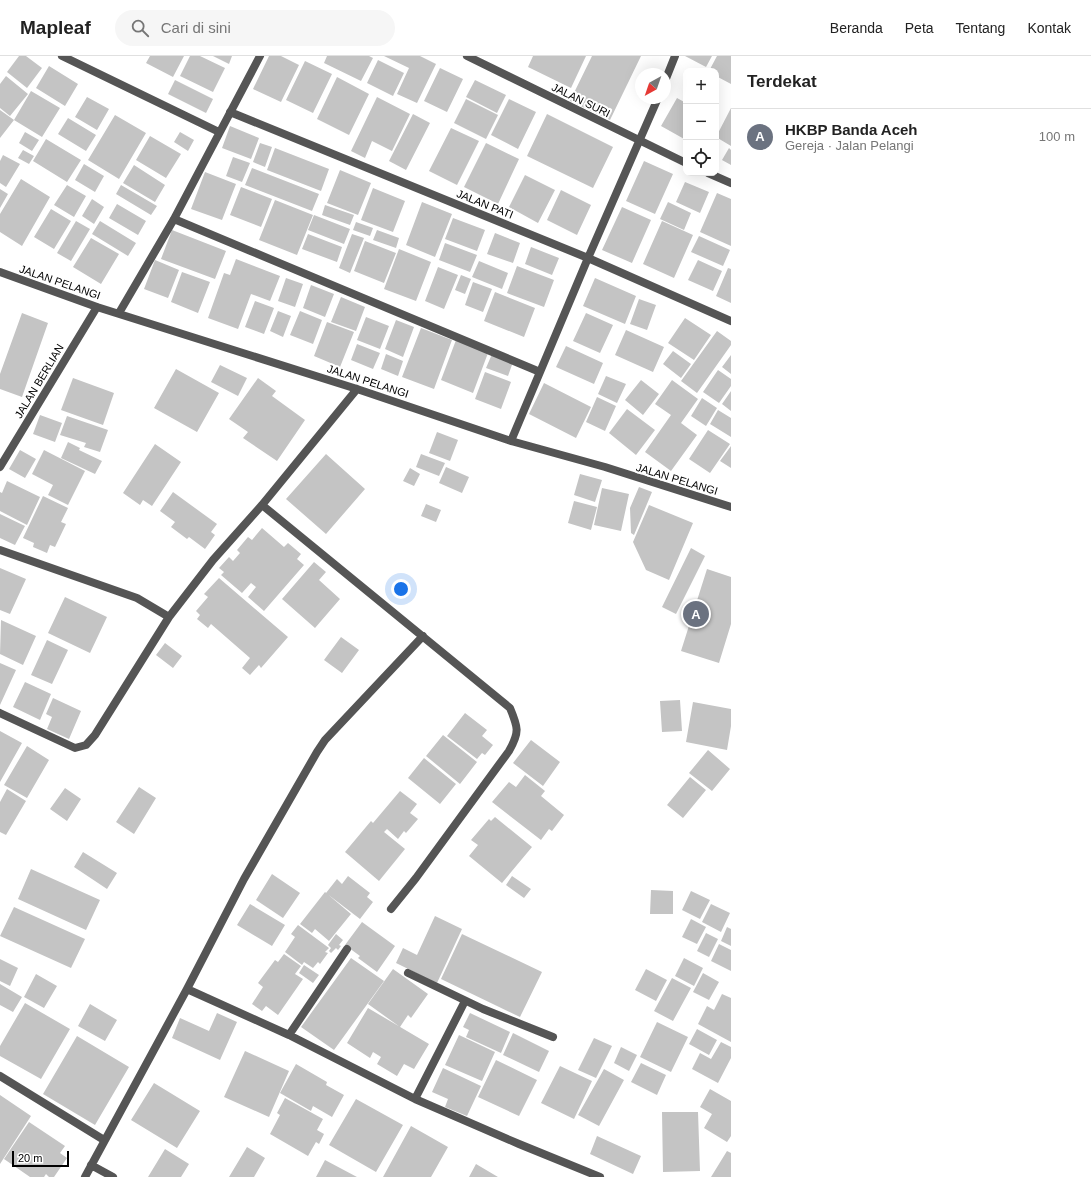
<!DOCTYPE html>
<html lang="id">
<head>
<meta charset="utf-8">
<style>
	body { margin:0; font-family:Arial,sans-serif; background:#f6f6f6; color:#222 }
	.controls { position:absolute; right:12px; top:12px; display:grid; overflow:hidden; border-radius:8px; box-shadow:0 4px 16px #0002 }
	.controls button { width:36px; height:36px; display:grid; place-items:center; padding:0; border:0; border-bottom:1px solid #e0e0e0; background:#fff; color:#222; font:20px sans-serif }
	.compass { position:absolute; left:635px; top:12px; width:36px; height:36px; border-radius:50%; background:#fff; box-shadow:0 4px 16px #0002; rotate:220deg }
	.scale { position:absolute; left:12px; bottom:10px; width:57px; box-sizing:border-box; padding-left:4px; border:2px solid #000; border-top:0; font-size:11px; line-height:14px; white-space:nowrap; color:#000; -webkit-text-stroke:3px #fff; paint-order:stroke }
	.you { position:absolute; left:401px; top:533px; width:14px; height:14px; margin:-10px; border:3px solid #fff; border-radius:50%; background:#1a73e8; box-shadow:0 0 0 6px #1a73e833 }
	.badge { display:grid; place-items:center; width:26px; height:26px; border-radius:50%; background:#ea580c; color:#fff; font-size:13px; font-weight:700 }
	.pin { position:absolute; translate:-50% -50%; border:2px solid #fff; box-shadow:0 1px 4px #0006 }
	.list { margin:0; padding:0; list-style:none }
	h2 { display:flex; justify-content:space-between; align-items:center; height:52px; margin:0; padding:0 16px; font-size:17px }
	h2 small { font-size:13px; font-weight:400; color:#767676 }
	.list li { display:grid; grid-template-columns:26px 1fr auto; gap:12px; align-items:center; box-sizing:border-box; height:56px; padding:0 16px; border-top:1px solid #e0e0e0 }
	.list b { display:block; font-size:15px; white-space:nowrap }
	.list p { margin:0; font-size:13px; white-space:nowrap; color:#767676 }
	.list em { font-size:13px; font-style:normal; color:#767676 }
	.icon { flex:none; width:22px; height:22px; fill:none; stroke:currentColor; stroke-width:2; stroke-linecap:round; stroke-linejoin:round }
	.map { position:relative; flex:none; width:731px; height:1121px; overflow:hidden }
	header { display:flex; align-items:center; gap:24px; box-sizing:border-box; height:56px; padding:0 20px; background:#fff; border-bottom:1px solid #e0e0e0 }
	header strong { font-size:19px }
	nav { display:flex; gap:22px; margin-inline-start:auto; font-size:14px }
	.search { width:280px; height:36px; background:#f6f6f6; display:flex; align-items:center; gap:10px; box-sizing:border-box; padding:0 14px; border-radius:22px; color:#767676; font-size:15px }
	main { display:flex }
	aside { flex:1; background:#fff }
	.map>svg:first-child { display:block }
</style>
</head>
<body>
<header>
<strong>Mapleaf</strong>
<div class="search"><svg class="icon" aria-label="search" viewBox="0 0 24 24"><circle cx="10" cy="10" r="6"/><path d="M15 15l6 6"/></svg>Cari di sini</div>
<nav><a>Beranda</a><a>Peta</a><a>Tentang</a><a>Kontak</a></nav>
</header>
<main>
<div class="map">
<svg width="731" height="1121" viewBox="0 0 731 1121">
	<rect width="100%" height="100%" fill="#fff"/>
	<path fill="#c4c4c4" d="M19 0H26L42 12 27 32 7 16Z
		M150 0H184L173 21 146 7Z
		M190 0H200L225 12 213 36 180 20Z
		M213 0H232L229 8Z
		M269 0H281L299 9 281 46 253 33Z
		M327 0H369L373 2 361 25 324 7Z
		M384 0H420L436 8 417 47 397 38 409 12Z
		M533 0H586L571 32 528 11Z
		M592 0H641L610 64 570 45Z
		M685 0H712L706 11Z
		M717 0H731V28L716 20V15H709Z
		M378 4 404 17 393 40 367 27Z
		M305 5 332 18 313 57 286 44Z
		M49 10 78 28 65 50 36 32Z
		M440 12 463 23 447 56 424 45Z
		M6 20 28 38 10 60 0 52V28Z
		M337 21 369 38 349 79 317 63Z
		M175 24 213 43 206 57 168 38Z
		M475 24 506 39 497 57 466 41Z
		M31 35 60 52 42 81 14 64Z
		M87 41 109 53 97 74 75 61Z
		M377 41 410 58 392 95 372 85 365 102 351 95Z
		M677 42 686 47V84L661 70Z
		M466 43 498 59 486 83 454 67Z
		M509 43 536 56 518 93 491 79Z
		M731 52V90L716 81Z
		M0 54 14 64 0 82Z
		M413 58 430 67 406 114 389 105Z
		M547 58 613 91 593 132 527 100Z
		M115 59 146 77 119 123 88 104Z
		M68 62 96 79 86 95 58 78Z
		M230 70 259 82 251 103 222 92Z
		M451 72 479 85 457 129 429 115Z
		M25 76 39 84 32 95 19 87Z
		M180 76 194 84 188 95 174 86Z
		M150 80 181 98 166 122 136 104Z
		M46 83 81 104 67 126 33 105Z
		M260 87 272 91 265 111 253 106Z
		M486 87 519 103 498 148 464 131Z
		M275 92 329 113 321 135 267 114Z
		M729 92 731 94V109L722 104Z
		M23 94 34 100 29 108 18 102Z
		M3 99 20 108 6 131 0 127V105Z
		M233 101 250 107 242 126 226 120Z
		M644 105 673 118 655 158 626 145Z
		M84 108 104 120 95 136 75 124Z
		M134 109 165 129 155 146 123 127Z
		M252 112 319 138 312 155 245 129Z
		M340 114 371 127 358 159 327 147Z
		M205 116 236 128 222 164 191 153Z
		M525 119 555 134 538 167 509 151Z
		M21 123 50 141 22 190 0 176V158Z
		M685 126 709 136 700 157 676 146Z
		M67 129 86 140 74 161 54 149Z
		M121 129 157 150 151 159 116 138Z
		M241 131 272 143 261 171 230 159Z
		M373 132 405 145 393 176 361 164Z
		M0 133 8 138 0 152Z
		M561 134 591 149 577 179 547 164Z
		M717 137 731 143V190L700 176Z
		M92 143 104 151 94 168 82 160Z
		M275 144 313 159 297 199 259 184Z
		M422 146 452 158 435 201 406 189Z
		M668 146 691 157 684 174 660 163Z
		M117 148 146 165 138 179 109 162Z
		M325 149 354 159 350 169 322 159Z
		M622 151 651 164 632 207 602 194Z
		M51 153 71 165 54 193 34 181Z
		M314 159 350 173 344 188 308 174Z
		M453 162 485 174 477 195 445 183Z
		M76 165 90 173 71 205 57 197Z
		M100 165 136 187 128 200 92 178Z
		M662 165 693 179 674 222 643 208Z
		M356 166 373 172 370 180 353 174Z
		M172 174 226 195 215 223 161 203Z
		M377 174 399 182 396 192 373 184Z
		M495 177 520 187 513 207 487 198Z
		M308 178 342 191 337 206 302 193Z
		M352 178 364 182 350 217 339 212Z
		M699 180 730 194 723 210 691 196Z
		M91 182 119 198 101 228 73 211Z
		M365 185 396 197 384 227 354 215Z
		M445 187 477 199 470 216 439 204Z
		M531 191 559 202 552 219 525 208Z
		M399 193 431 206 416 245 384 233Z
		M236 203 280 220 270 245 251 238 238 273 208 262 224 217 230 219Z
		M155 204 179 214 168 242 144 233Z
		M698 204 722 215 713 235 688 224Z
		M479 205 508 217 502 233 472 221Z
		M517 210 554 224 544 251 507 237Z
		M438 211 458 219 444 253 425 245Z
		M728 212 731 213V247L716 240Z
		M182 216 210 226 198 257 171 246Z
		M461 219 471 223 465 238 455 234Z
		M286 222 303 228 295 251 278 245Z
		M595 222 636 240 625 268 583 250Z
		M473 226 492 233 483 256 465 249Z
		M311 229 334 238 325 261 303 252Z
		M495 236 535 252 524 281 484 265Z
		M341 241 365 251 356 275 331 266Z
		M639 243 656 249 647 274 630 268Z
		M255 245 274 252 264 278 245 271Z
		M278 255 291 260 283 281 270 275Z
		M300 255 322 264 313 288 290 279Z
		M22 257 48 267 22 341 0 333V318Z
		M586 257 613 269 600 297 573 285Z
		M366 261 389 270 380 293 357 284Z
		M685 262 711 279 694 304 668 287Z
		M396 264 414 271 403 301 385 293Z
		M327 266 354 276 340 311 314 300Z
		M421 272 452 284 434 333 402 321Z
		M626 274 664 291 653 316 615 299Z
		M717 275 731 285V289L697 337 681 325Z
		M456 284 488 297 473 337 441 324Z
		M357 288 380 297 373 313 351 304Z
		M566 290 603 307 594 328 556 311Z
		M673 295 691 308 681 322 663 308Z
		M386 298 403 305 398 320 381 313Z
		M492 298 513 306 508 320 486 312Z
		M731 299V318L722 311Z
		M220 309 247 322 238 340 211 326Z
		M176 313 219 337 197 376 154 352Z
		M718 314 731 323V330L719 347 703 336Z
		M485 316 511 326 501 353 475 343Z
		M606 320 626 328 617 347 598 338Z
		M73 322 114 337 103 369 61 354Z
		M258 322 276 335 272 340 305 364 277 405 243 382 248 376 229 363Z
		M641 324 659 338 643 359 625 344Z
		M672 324 698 343 681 367 697 379 671 415 645 396 671 359 655 348Z
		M544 327 591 351 576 382 529 358Z
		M731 335V355L722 348Z
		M597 341 616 350 605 375 586 366Z
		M702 342 717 352 706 370 691 360Z
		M627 353 655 374 636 399 609 377Z
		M718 354 731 362V381L710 368Z
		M40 359 62 367 55 386 33 378Z
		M67 360 108 374 100 396 84 391 86 387 60 379Z
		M708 374 730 388 710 417 689 403Z
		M437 376 458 384 450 405 429 397Z
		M68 386 80 392 79 394 102 405 95 418 61 402Z
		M155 388 181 406 152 450 143 444 140 449 123 437Z
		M731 390V412L720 405Z
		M20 394 36 403 25 422 9 413Z
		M44 394 85 415 68 449 48 439 53 429 32 418Z
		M326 398 365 433 326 478 286 443Z
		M421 398 445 407 439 420 416 411Z
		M446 411 469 421 462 437 439 427Z
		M410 412 420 418 414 430 403 425Z
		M580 418 602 424 595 446 574 439Z
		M7 425 40 441 27 469 0 455V436L2 437Z
		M639 431 652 436 634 479 631 477 630 452Z
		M602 432 629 438 621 475 594 469Z
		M173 436 217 468 211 476 215 479 205 493 189 481 187 483 171 471 175 466 160 455Z
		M43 440 68 452 61 466 66 468 55 491 50 489 47 497 33 491 34 487 23 482Z
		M574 445 597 451 591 474 568 467Z
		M426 448 441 454 436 466 421 460Z
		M649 449 693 467 669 524 646 514 633 486Z
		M0 458 25 470 15 489 0 482Z
		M262 472 284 491 288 487 301 498 297 503 304 509 264 555 248 541 256 531 251 527 242 537 221 519 224 516 219 512 229 501 233 505 240 497 237 494 248 481 252 484Z
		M691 492 705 500 676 558 662 551Z
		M314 506 326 516 319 524 340 543 315 572 282 543Z
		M0 512 26 523 10 558 0 554Z
		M707 513 731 521V568L719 607 681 595Z
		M219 522 288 581 261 612 259 609 250 619 242 612 250 602 211 568 208 572 197 563 200 559 196 555 208 541 204 538Z
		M65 541 107 561 90 597 48 577Z
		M1 564 36 580 23 609 0 598Z
		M341 581 359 594 342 617 324 604Z
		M47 584 68 594 52 628 31 619Z
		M165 587 182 600 173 612 156 599Z
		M0 607 16 614 0 649Z
		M25 626 51 638 40 664 13 651Z
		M53 642 81 655 69 683 47 673 52 661 46 658Z
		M680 644 682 675 662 676 660 645Z
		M693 646 731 653V670L727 694 686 686Z
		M465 657 487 674 482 680 493 689 485 699 482 697 477 703 447 680Z
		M0 675 22 687 0 726Z
		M443 679 477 706 460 728 426 700Z
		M531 684 560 706 543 730 513 707Z
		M27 690 49 704 27 742 4 729Z
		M708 694 730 713 712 735 689 717Z
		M424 702 456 728 440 748 408 722Z
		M525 719 545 735 541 740 564 759 552 775 549 773 541 784 492 746 509 726 516 731Z
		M690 721 706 734 683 762 667 749Z
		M139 731 156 742 134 778 116 766Z
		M65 732 81 743 67 765 50 753Z
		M7 733 26 745 6 779 0 776V746Z
		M400 735 417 748 410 757 418 763 406 777 404 775 398 783 387 773 384 776 405 793 379 825 345 796 371 765 373 767Z
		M495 761 532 791 502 827 469 800 478 789 471 784 489 763 491 765Z
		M83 796 117 817 107 833 74 811Z
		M31 813 100 844 86 874 18 843Z
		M272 818 300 837 283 862 256 844Z
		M348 820 370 837 367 841 373 846 360 863 326 837 337 823 342 828Z
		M512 820 531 833 524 842 506 829Z
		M651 834 673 835V858H650Z
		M691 835 710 844 700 863 682 854Z
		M325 836 351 858 329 885 315 873 312 877 300 868Z
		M250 848 285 869 272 890 237 869Z
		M711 848 730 857 721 876 702 866Z
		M14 851 85 883 71 912 0 880Z
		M435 860 462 873 437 927 396 907 403 892 417 899Z
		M691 863 706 871 697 888 682 881Z
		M362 866 395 890 377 916 358 902 360 900 345 889Z
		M298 869 329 892 325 896 328 897 320 908 318 906 313 912 304 906 302 909 285 896 295 881 291 878Z
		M727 871 731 873V890L721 885Z
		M706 877 718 883 709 901 697 895Z
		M336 878 343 884 339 889 341 890 338 894 336 892 331 897 329 895 331 892 328 889Z
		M462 878 542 916 520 961 441 923Z
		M719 888 731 894V915L711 905Z
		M284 898 301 910 295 918 303 923 278 959 266 950 262 955 252 948 263 931 258 927 275 904 278 906Z
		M351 902 384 925 334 994 301 971Z
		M684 902 703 912 694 930 675 920Z
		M0 903 18 912 10 930 0 925Z
		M304 909 319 919 313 927 299 917Z
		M393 913 428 938 411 962 408 959 400 971 368 948Z
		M646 913 667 924 656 945 635 934Z
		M703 917 719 926 709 944 693 936Z
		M36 918 57 930 44 952 24 941Z
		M672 922 691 932 673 965 654 955Z
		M0 928 22 941 13 956 0 949Z
		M722 938 731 942V986L698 968 707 950 714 954Z
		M25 947 70 973 41 1023 0 1000V990Z
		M90 948 117 964 105 985 78 970Z
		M368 952 429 988 414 1013 404 1008 397 1020 377 1008 381 1001 373 996 370 1002 347 987Z
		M217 957 237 966 220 1004 172 982 180 962 209 975Z
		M470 957 510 976 501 997 466 981 469 974 463 971Z
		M657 966 688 981 671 1016 640 1001Z
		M697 973 717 984 709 999 689 988Z
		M513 977 549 995 539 1016 503 999Z
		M459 979 495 996 482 1025 445 1009Z
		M77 980 129 1011 95 1069 43 1038Z
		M594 982 612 990 596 1022 578 1014Z
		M721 986 731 991V1002L718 1027 692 1013 700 997 711 1003Z
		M621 991 637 999 629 1015 614 1007Z
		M245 995 289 1015 269 1061 224 1041Z
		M496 1004 537 1024 519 1060 478 1041Z
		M641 1007 666 1019 657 1039 631 1026Z
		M296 1008 327 1026 326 1029 344 1039 332 1061 313 1050 311 1055 280 1037Z
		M560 1010 592 1025 574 1063 541 1047Z
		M443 1012 481 1030 467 1060 445 1051 448 1043 432 1036Z
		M604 1013 624 1024 599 1070 578 1059Z
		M154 1027 200 1055 177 1092 131 1064Z
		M710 1033 731 1045V1080L727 1086 704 1072 712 1058 700 1051Z
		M0 1039 31 1060 0 1108Z
		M285 1042 323 1063 317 1074 324 1078 319 1088 316 1086 308 1100 270 1078 280 1059 277 1057Z
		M356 1043 403 1069 376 1116 329 1089Z
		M662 1056H698L700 1115 663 1116Z
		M29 1066 65 1090 60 1097 67 1102 54 1121H49L46 1118 44 1121H30L4 1103Z
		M411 1070 448 1091 431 1121H383Z
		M597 1080 641 1100 633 1118 590 1098Z
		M247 1091 265 1102 254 1121H229Z
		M165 1093 189 1108 181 1121H148Z
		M727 1095 731 1097V1121H711Z
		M325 1104 357 1121H316Z
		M476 1108 498 1121H469Z"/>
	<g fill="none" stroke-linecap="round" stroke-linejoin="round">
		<path stroke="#555" stroke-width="8" d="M62 0 219 76
			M467 0 686 107
			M665 25 675 0
			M230 56 588 202 731 265
			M708 117 731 127
			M174 163 540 316
			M0 216 97 251 357 333 511 385 605 411 731 451
			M119 257 174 163 260 0
			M511 385 588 202 658 42
			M0 411 97 251
			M262 449 510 652C518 671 520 676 509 695L416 822 391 853
			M0 494 137 542 169 561
			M0 657 75 692 86 689 95 679 169 561 213 504 262 449 357 333
			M408 917 483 953 553 981
			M187 933 289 979 415 1043 519 1088 600 1121
			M289 979 347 893
			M0 1020 104 1084
			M415 1043 465 945
			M91 1109 113 1121
			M85 1121 187 933 244 823 317 696 325 684 423 580"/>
	</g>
	<g text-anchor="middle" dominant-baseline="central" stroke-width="4" stroke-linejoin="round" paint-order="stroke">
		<g font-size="11" fill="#000" stroke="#fff">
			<text transform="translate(581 44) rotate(26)">JALAN SURI</text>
			<text transform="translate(485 148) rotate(22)">JALAN PATI</text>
			<text transform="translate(60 226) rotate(19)">JALAN PELANGI</text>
			<text transform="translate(39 325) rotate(-59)">JALAN BERLIAN</text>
			<text transform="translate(368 325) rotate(18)">JALAN PELANGI</text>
			<text transform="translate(677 423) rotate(17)">JALAN PELANGI</text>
		</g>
	</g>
</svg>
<div class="controls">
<button>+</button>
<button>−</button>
<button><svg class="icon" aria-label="locate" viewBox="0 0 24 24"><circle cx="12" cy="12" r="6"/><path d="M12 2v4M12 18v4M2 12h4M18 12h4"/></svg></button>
</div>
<svg class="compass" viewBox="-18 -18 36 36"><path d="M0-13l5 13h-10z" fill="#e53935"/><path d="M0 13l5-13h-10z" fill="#767676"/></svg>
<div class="scale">20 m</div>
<div class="you"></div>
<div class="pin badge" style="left:696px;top:558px;background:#6b7280">A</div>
</div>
<aside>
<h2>Terdekat<small></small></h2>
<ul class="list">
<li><span class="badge" style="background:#6b7280">A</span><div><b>HKBP Banda Aceh</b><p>Gereja · Jalan Pelangi</p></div><em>100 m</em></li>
</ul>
</aside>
</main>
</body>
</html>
